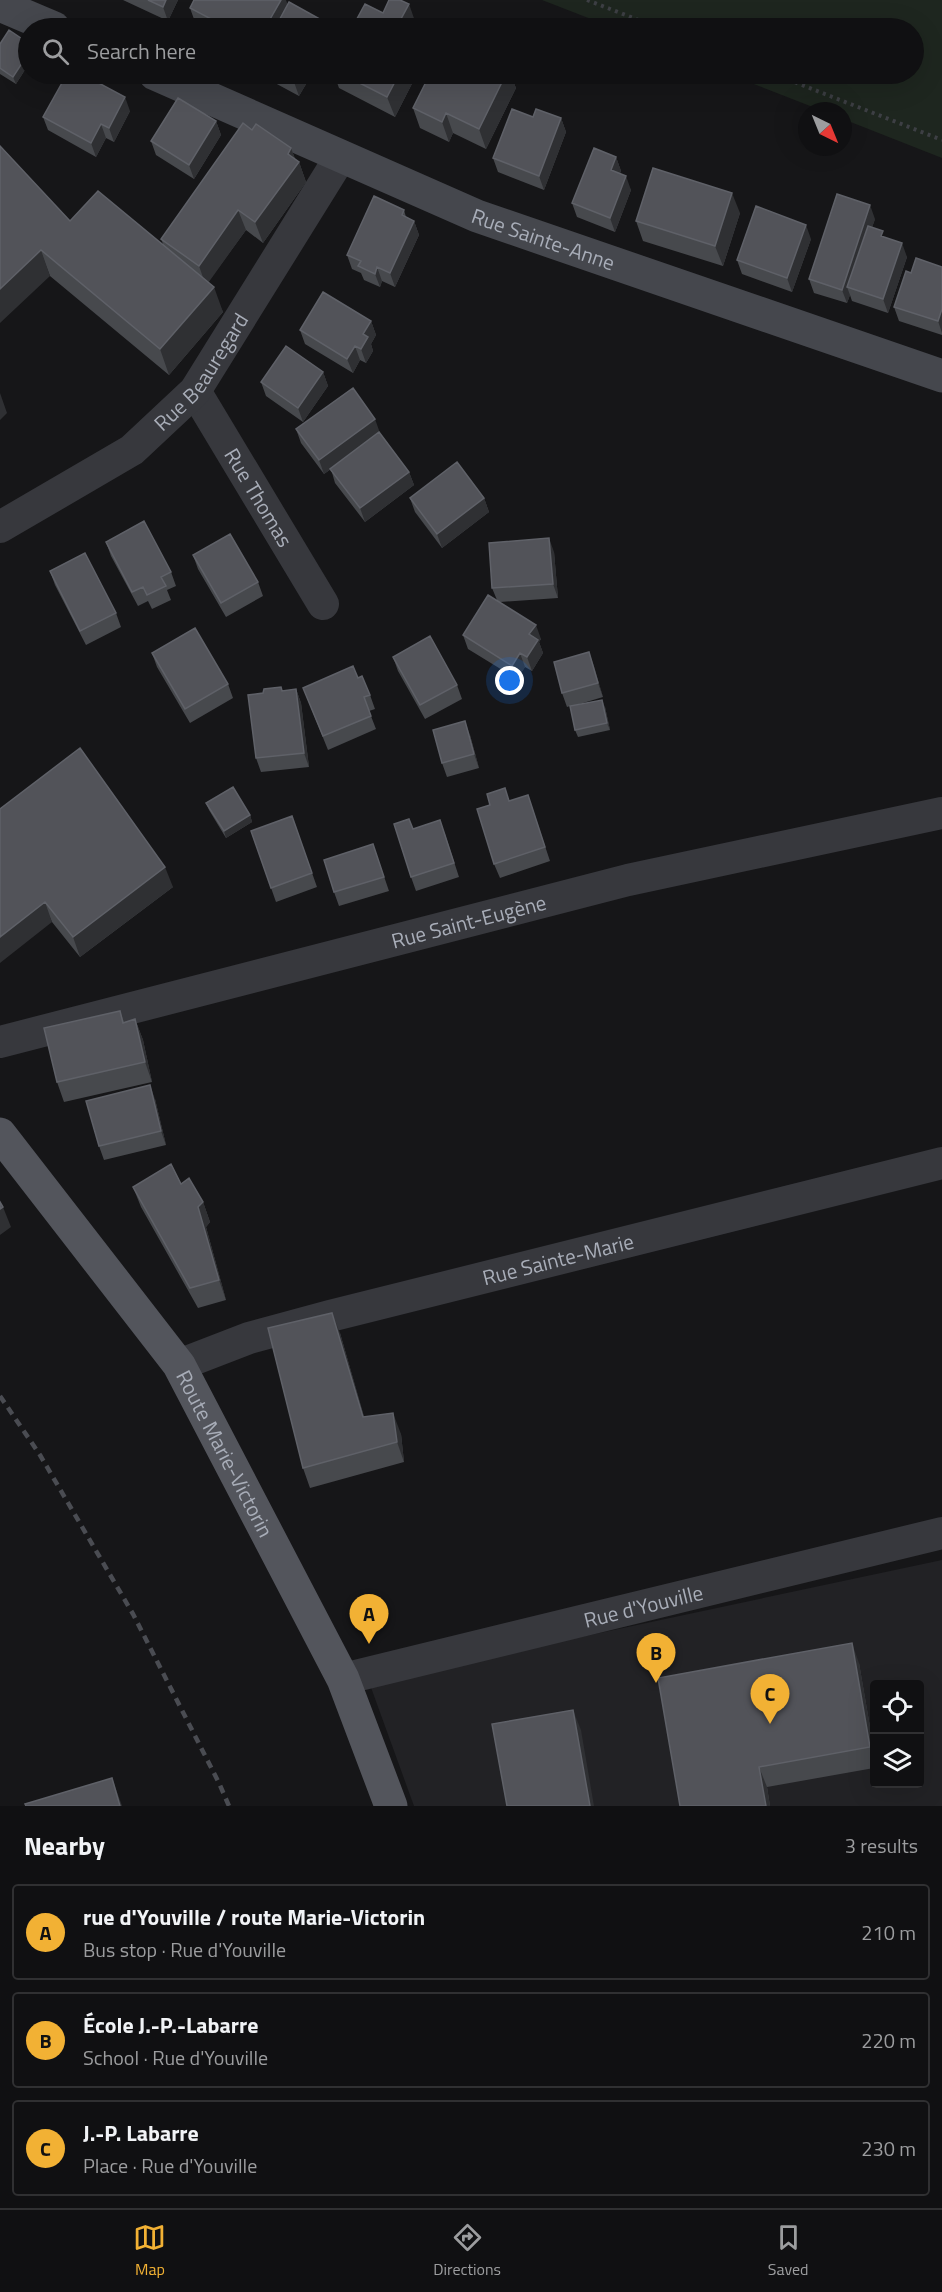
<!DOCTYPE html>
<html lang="en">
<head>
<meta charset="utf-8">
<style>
	body { margin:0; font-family:"Titillium Web",sans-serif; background:#19191b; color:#f1f3f6 }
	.controls { position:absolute; right:18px; bottom:18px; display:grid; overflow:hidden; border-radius:6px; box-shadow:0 6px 24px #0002 }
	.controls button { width:54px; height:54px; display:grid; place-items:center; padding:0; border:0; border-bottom:2px solid #303032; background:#101012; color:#f1f3f6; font:30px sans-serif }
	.compass { position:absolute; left:798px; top:102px; width:54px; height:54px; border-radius:50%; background:#101012; box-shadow:0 6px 24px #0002; rotate:137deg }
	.you { position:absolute; left:510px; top:681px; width:21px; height:21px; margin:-15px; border:4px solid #fff; border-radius:50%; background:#1a73e8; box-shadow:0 0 0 9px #1a73e833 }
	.badge { display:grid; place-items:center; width:39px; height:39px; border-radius:50%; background:#f2b134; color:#111; font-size:20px; font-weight:700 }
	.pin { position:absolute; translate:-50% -50px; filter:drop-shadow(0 2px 3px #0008) }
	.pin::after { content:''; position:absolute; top:32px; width:21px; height:18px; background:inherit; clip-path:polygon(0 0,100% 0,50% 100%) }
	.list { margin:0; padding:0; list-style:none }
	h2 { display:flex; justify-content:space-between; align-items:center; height:78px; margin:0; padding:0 24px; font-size:26px }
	h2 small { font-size:20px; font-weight:400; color:#9c9d9f }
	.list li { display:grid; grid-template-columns:39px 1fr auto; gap:18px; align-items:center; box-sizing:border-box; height:96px; margin:0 12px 12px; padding:0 12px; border:2px solid #303032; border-radius:6px }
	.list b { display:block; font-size:22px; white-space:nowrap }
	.list p { margin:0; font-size:20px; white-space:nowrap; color:#9c9d9f }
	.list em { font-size:20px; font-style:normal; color:#9c9d9f }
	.icon { flex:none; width:33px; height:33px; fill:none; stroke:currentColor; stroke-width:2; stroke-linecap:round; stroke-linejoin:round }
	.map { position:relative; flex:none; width:942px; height:1806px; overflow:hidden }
	.search { position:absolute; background:#101012; box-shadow:0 6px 24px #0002; left:18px; right:18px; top:18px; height:66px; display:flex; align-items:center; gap:15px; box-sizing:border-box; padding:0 21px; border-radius:33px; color:#9c9d9f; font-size:22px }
	.sheet { height:402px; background:#101012 }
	nav { display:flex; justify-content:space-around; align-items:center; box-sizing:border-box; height:84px; border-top:2px solid #303032; background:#101012; font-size:16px; color:#9c9d9f }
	nav a { display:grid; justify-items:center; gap:3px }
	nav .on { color:#f2b134 }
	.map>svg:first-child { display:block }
</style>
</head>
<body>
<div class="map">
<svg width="942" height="1806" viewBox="0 0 942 1806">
	<rect width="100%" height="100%" fill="#161618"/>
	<path fill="#222225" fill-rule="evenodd" d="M942 1560V1806H414L369 1682ZM874 1684H920V1784H874Z"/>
	<path fill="#1e261f" d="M542 0H942V158L843 119V111H823L728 74H914V28H614Z"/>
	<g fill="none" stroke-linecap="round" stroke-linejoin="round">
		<path stroke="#3d3f44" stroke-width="4" stroke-dasharray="3 4.5" stroke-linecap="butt" d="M587 0 659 28
			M774 74 942 140"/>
		<g stroke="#37383d" stroke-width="32">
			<path id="s1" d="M195 391 323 604"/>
			<path id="s2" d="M0 527 132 450 195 391 341 156"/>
			<path id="s3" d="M0 1042 628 880 942 813"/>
			<path id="s4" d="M179 1365 249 1338 330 1316 942 1163"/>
			<path id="s5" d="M343 1679 942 1533"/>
		</g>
		<g stroke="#45474d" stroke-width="33">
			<path d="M0 5 54 28"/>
			<path id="s6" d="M155 74 477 216 942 376"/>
		</g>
		<path stroke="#53555c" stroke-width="33" id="s7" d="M0 1134 179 1365 343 1679 391 1806"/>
		<path stroke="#4a4c52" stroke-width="4.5" stroke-dasharray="8 6" stroke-linecap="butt" d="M0 1396 40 1455 133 1614 219 1783 229 1806"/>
	</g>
	<path fill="#47494d" d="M123 0H178L168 21Z
		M288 5 330 28H207L195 22 190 8Z
		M28 43V65L16 84 0 74V44Z
		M261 74H312L299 96 262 76Z
		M334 74H417L395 117 339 88Z
		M430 74H510L516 88 486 149 453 133 449 142 420 128 413 108Z
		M130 111 114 142 106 138 96 157 48 130 43 117Z
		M533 117 561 118 566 132 544 190 498 172 493 158Z
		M216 121 221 135 194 179 156 155 151 141Z
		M252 130 291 148 295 159 299 162 306 182 263 243 246 230 208 282 223 312 169 375 50 276 0 146 70 221 163 244 161 239Z
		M616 157 621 171 620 173 631 190 615 232 577 217 572 203Z
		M404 210 406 217 414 221 419 235 395 287 382 281 380 287 364 280 361 273 352 269 347 255Z
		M740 213 723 266 643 241 636 221Z
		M875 219 872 227 907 257 888 313 852 301 850 295 847 303 814 293 809 279Z
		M811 239 792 292 742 274 737 260Z
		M942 267V335L899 321 894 307 911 273Z
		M371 321 376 335 371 344 373 351 366 363 360 360 353 373 305 344 300 330Z
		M323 372 328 386 303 422 266 396 261 382Z
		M296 429 380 433 409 472 414 485 365 522 335 483 331 469 324 474 301 443Z
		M410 498H484L489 512 442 548 415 512Z
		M106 542 171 572 176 586 167 590 171 600 152 609 148 601 138 606 111 556Z
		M554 552 558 598 500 602 541 639 539 642 543 653 532 671 525 667 517 679 468 649 463 635 497 600 492 588Z
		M193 555 258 582 263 596 226 617 198 569Z
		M50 571 116 613 121 627 86 645 55 585Z
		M589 652 603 697 573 706 605 707 610 730 578 737 575 730 570 706 567 707 562 693Z
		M152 653 228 684 233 698 190 723 157 667Z
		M393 657 457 685 462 699 425 719 398 671Z
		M358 678 370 695 375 709 369 711 376 729 328 750 303 688Z
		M296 689 301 703 309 767 261 772 256 758 282 691Z
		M470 735 479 768 447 777 442 763Z
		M528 795 550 861 500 878 494 864 509 801Z
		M206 803 250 815 252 822 226 838 209 810Z
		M0 809 173 887 80 957 52 922Z
		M292 816 317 887 276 902 251 831Z
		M413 829 445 834 459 877 416 891 411 877Z
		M373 844 389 891 339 906 334 892Z
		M120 1011 124 1022 135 1019 143 1040 152 1082 64 1102 57 1082Z
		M155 1099 166 1145 104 1160 99 1146Z
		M181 1184 203 1202 210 1222 206 1227 226 1300 198 1308 141 1207 133 1187Z
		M340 1333 364 1417 401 1434 404 1462 310 1488 303 1468Z
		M859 1663 874 1750V1768L767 1787 770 1806H680Z"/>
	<path fill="#2f3033" d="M166 0H178L168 21 163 7Z
		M281 0H286L289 8 278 28H265Z
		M409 4 416 24 414 28 401 19Z
		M327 23 330 28H324Z
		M28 54V65L16 84 13 77Z
		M299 74H312L299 96 294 82Z
		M399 74H417L395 117 387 97Z
		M506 74H510L516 88 486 149 479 129Z
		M125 97 130 111 114 142 109 128Z
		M446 113 453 133 449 142 442 122Z
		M561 118 566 132 544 190 539 176Z
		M216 121 221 135 194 179 189 165Z
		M101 124 106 138 96 157 91 143Z
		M291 148 297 164 299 162 306 182 263 243 255 222 288 154Z
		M616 157 621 171 616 184 611 170Z
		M626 176 631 190 615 232 610 218Z
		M732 193 740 213 723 266 715 246Z
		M870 205 875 219 852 289 847 287 850 295 847 303 842 290Z
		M238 210 246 230 206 286 199 266Z
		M414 221 419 235 395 287 390 273Z
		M806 225 811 239 792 292 787 278Z
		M902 243 907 257 888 313 883 299Z
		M41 250 50 276 0 323V289Z
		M377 267 382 281 380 287 375 274Z
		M214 287 223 312 169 375 160 349Z
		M942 309V333L938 321Z
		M371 321 376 335 371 344 373 351 366 363 361 349 363 334Z
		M355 346 360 360 353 373 347 359Z
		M323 372 328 386 303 422 298 408Z
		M0 393 7 413 0 420Z
		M375 419 380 433 324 474 319 460Z
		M409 472 414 485 365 522 360 508Z
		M484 498 489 512 442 548 437 534Z
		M549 538 554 552 558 598 553 584Z
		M536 625 541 639 539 642 543 653 532 671 527 657 529 634Z
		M589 652 594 666 603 697 598 683Z
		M520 653 525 667 517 679 512 666Z
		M296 689 301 703 309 767 304 753Z
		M602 700 605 707 610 730 607 723Z
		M465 721 470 735 479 768 474 754Z
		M250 815 252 822 226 838 224 831Z
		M165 867 173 887 80 957 73 937Z
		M45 902 52 922 0 963V937Z
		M135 1019 143 1040 152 1082 145 1062Z
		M150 1085 155 1099 166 1145 161 1131Z
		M203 1202 210 1222 206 1227 226 1300 219 1280 198 1207Z
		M3 1207 11 1227 0 1235V1209Z
		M332 1313 340 1333 370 1437 363 1417Z
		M393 1413 401 1434 404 1462 397 1442Z
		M852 1643 859 1663 874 1750V1759L870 1747Z
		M573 1710 581 1730 594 1806H590Z
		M759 1767 767 1787 770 1806H766Z
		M112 1778 121 1803 122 1806H120Z"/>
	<path fill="#525359" stroke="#5f6168" stroke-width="1.5" d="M148 0H166L163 7Z
		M194 0H281L265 28H228L190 8Z
		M389 0H400L409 4 401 19 419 28H352L365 4 383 13Z
		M289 2 327 23 324 28H275Z
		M9 30 28 43V54L13 77 0 68V44Z
		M67 74H82L125 97 109 128 101 124 91 143 43 117Z
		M278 74H299L294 82Z
		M342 74H399L387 97Z
		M430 74H506L479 129 446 113 442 122 413 108Z
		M178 98 216 121 189 165 151 141Z
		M512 109 533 117 536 109 561 118 539 176 493 158Z
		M243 123 252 130 256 124 291 148 288 154 299 162 255 222 238 210 199 266 161 239Z
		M0 146 70 221 98 191 214 287 160 349 41 250 0 289Z
		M594 148 616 157 611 170 626 176 610 218 572 203Z
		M653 168 732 193 715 246 636 221Z
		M837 194 870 205 842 290 809 279Z
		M374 196 404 210 402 215 414 221 390 273 377 267 375 274 358 266 361 261 347 255Z
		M756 206 806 225 787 278 737 260Z
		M868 226 883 231 881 236 902 243 883 299 847 287Z
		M916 258 942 267V309L938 321 894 307 906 271 911 273Z
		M323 292 371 321 363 334 368 337 361 349 355 346 347 359 300 330Z
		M286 346 323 372 298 408 261 382Z
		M353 388 375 419 319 460 296 429Z
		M379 432 409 472 360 508 330 469Z
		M457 462 484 498 437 534 410 498Z
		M144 521 171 572 161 577 166 586 147 595 143 587 132 592 106 542Z
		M230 534 258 582 221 603 193 555Z
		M549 538 553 584 492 588 489 543Z
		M85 553 116 613 80 631 50 571Z
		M488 595 536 625 529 634 538 640 527 657 520 653 512 666 463 635Z
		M195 628 228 684 185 709 152 653Z
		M430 636 457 685 420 705 393 657Z
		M589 652 598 683 562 693 554 662Z
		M353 666 358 678 362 676 370 695 364 697 371 716 323 736 303 688Z
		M281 687 282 691 296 689 304 753 256 758 248 695 263 693 264 689Z
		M602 700 607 723 575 730 570 706Z
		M465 721 474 754 442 763 433 730Z
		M80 748 165 867 73 937 45 902 0 937V809Z
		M233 787 250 815 224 831 206 803Z
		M505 788 509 801 528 795 545 847 494 864 477 809 490 805 487 794Z
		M292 816 312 873 271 888 251 831Z
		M409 819 413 829 440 820 454 863 411 877 394 824Z
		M373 844 384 877 334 892 324 860Z
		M120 1011 123 1023 135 1019 145 1062 57 1082 44 1028Z
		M150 1085 161 1131 99 1146 86 1101Z
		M171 1164 181 1184 189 1178 203 1202 198 1207 219 1280 190 1288 133 1187Z
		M0 1202 3 1207 0 1209Z
		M332 1313 363 1417 393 1413 397 1442 303 1468 268 1328Z
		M852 1643 870 1747 759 1767 766 1806H680L658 1678Z
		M573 1710 590 1806H507L492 1724Z
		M112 1778 120 1806H26L25 1804Z"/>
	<g text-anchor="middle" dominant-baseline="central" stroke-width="4.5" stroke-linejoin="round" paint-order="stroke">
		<g font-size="21" fill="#a8adb8" stroke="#111113">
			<text stroke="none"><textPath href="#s6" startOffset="422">Rue Sainte-Anne</textPath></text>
			<text stroke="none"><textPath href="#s2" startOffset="258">Rue Beauregard</textPath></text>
			<text stroke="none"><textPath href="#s1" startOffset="124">Rue Thomas</textPath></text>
			<text stroke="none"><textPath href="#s3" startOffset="484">Rue Saint-Eugène</textPath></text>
			<text stroke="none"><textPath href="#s4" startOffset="394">Rue Sainte-Marie</textPath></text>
			<text stroke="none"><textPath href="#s7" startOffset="392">Route Marie-Victorin</textPath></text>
			<text stroke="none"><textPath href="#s5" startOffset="309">Rue d'Youville</textPath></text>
		</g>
	</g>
</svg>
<div class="controls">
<button><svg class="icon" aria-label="locate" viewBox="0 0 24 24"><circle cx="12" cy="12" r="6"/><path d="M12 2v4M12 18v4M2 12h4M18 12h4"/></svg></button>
<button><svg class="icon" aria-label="layers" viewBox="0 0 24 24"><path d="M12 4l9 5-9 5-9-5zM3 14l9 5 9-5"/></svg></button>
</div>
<svg class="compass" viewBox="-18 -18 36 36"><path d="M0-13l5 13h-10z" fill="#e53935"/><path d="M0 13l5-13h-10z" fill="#9c9d9f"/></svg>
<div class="you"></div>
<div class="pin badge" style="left:369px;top:1644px">A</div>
<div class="pin badge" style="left:656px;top:1683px">B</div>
<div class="pin badge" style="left:770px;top:1724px">C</div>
<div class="search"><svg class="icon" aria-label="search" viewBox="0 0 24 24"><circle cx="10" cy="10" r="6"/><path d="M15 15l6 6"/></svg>Search here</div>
</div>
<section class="sheet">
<h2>Nearby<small>3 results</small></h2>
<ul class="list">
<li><span class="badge">A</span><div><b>rue d'Youville / route Marie-Victorin</b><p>Bus stop · Rue d'Youville</p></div><em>210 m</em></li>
<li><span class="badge">B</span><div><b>École J.-P.-Labarre</b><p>School · Rue d'Youville</p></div><em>220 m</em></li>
<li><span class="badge">C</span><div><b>J.-P. Labarre</b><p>Place · Rue d'Youville</p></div><em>230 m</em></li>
</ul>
</section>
<nav>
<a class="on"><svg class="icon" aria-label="map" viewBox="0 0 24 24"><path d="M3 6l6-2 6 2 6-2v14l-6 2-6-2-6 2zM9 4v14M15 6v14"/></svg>Map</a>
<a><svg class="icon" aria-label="directions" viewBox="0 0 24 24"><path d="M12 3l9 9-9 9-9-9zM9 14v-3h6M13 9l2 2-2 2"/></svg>Directions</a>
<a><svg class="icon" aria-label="saved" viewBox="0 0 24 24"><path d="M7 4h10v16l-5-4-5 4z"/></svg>Saved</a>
</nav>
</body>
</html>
